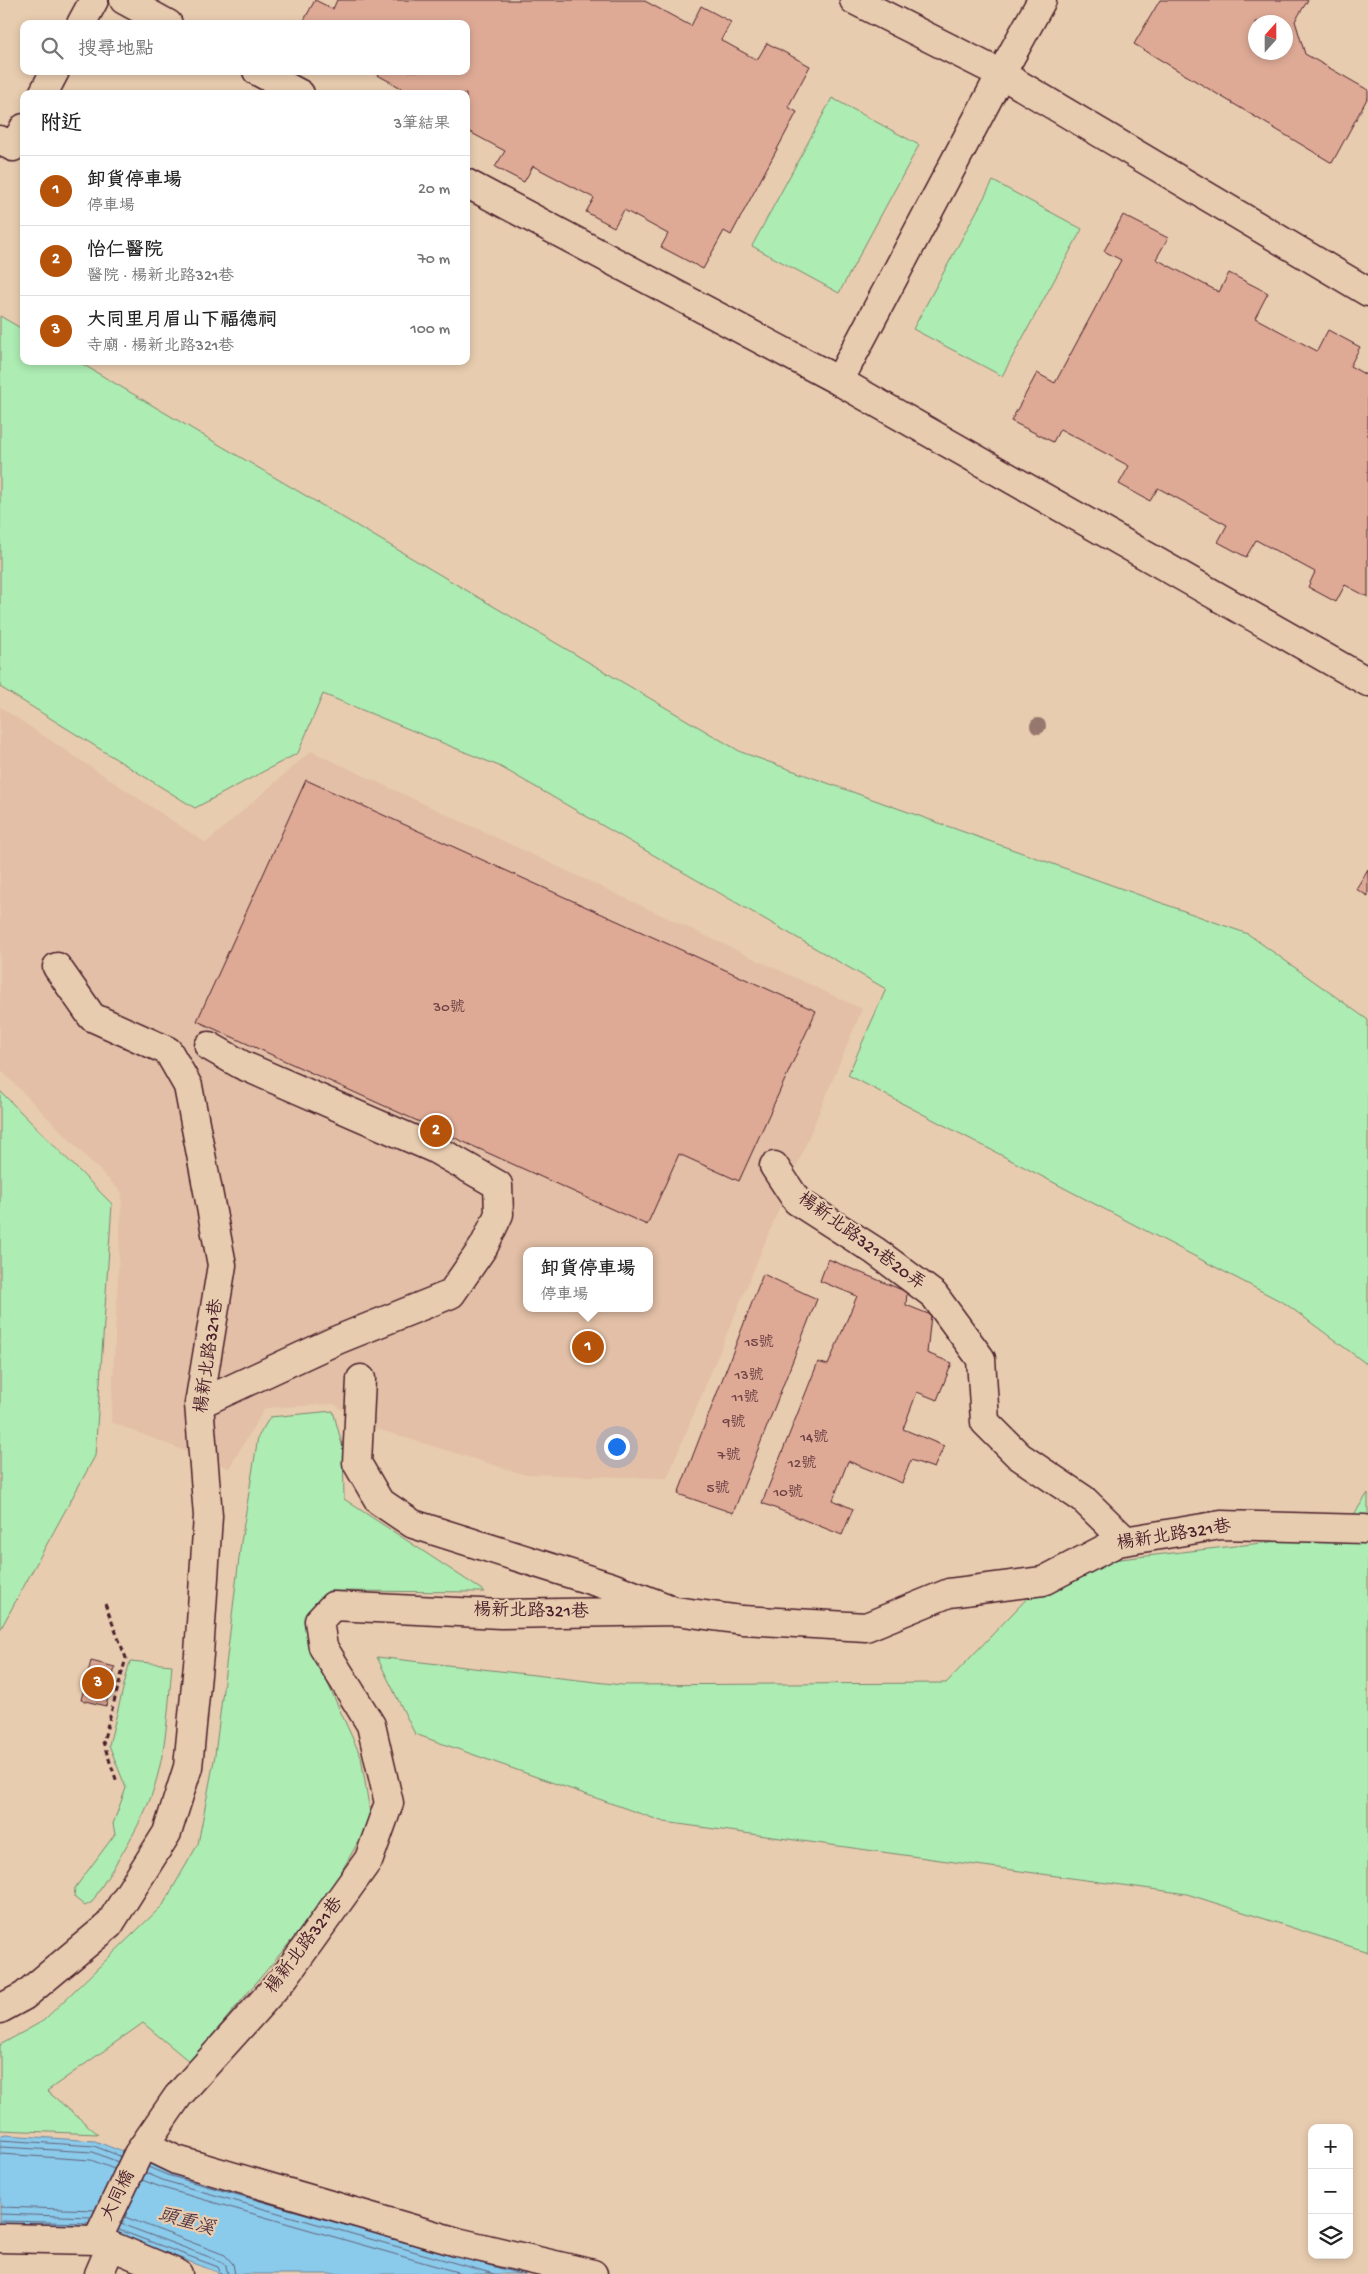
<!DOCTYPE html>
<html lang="zh-TW">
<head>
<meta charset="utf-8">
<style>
	body { margin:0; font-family:"Gochi Hand","LXGW WenKai TC",sans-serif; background:#f6f6f6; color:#222 }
	.controls { position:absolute; right:15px; bottom:15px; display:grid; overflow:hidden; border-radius:10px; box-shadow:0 2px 8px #0003 }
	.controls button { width:45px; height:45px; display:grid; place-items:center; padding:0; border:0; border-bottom:1px solid #e0e0e0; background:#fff; color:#222; font:25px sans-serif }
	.compass { position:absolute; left:1248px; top:15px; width:45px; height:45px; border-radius:50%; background:#fff; box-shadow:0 2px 8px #0003; rotate:21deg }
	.you { position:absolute; left:616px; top:1446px; width:18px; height:18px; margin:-12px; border:4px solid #fff; border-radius:50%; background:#1a73e8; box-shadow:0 0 0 8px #1a73e833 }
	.badge { display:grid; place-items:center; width:32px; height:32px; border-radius:50%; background:#b45309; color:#fff; font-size:16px; font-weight:700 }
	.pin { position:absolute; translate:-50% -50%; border:2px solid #fff; box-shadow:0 1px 5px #0006 }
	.popup { position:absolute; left:523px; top:1247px; width:130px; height:65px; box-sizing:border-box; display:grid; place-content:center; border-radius:10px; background:#fff; filter:drop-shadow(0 1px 4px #0005); font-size:16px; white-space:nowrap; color:#767676 }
	.popup b { font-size:19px; color:#222 }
	.popup::after { content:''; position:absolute; left:50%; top:100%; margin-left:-10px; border:10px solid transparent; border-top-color:#fff }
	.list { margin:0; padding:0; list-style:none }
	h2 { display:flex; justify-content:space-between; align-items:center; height:65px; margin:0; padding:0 20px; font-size:21px }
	h2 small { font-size:16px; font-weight:400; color:#767676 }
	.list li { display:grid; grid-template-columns:32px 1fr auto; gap:15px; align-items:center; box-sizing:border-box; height:70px; padding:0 20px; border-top:1px solid #e0e0e0 }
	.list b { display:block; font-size:19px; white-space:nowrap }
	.list p { margin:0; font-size:16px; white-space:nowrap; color:#767676 }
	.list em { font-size:16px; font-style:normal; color:#767676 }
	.icon { flex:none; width:28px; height:28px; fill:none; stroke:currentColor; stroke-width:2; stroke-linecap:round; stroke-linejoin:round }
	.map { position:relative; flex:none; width:1368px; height:2274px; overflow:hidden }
	.search { position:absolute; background:#fff; box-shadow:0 2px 8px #0003; left:20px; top:20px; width:450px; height:55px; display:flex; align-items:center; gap:12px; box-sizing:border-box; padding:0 18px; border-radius:10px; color:#767676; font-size:19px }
	.panel { position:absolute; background:#fff; box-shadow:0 2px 8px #0003; left:20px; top:90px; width:450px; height:275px; border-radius:10px }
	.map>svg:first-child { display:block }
</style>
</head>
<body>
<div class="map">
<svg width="1368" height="2274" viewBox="0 0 1368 2274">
	<rect width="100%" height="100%" fill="#e8ccaf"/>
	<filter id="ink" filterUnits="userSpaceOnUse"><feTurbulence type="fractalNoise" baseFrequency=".02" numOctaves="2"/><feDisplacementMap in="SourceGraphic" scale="10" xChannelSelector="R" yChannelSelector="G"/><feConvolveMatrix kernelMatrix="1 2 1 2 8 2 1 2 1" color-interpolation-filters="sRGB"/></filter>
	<g filter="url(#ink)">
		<path fill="#e2bfa6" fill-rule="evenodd" d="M0 707 206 843 311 751 862 1009 667 1478 523 1474 364 1425 334 1404 265 1408 229 1468 111 1422 122 1193 0 1069ZM527 1251H649V1308H527Z"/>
		<path fill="#adecb3" stroke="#7c866f" d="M832 98 919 145 839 293 752 246Z
			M993 181 1082 229 1002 376 913 329Z
			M0 316 24 330V361H77L741 752 1248 934 1368 1020V1365L1286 1304 848 1075 886 989 499 766 323 694 298 753 195 808 0 687Z
			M0 1091 112 1204 95 1456 0 1630Z
			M333 1411 343 1448 344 1499 485 1592 328 1591 306 1616 315 1655 361 1757 371 1819 326 1899 190 2062 143 2023 47 2091 98 2134 0 2130V2045L43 2021 163 1905 198 1844 215 1755 241 1542 258 1437 270 1417Z
			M1368 1493V1952L1187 1894 664 1822 415 1734 377 1657 622 1685 946 1683 1058 1566 1341 1534Z
			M130 1661 172 1665C168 1711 166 1759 149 1802 134 1837 112 1869 92 1902L85 1906 74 1897 75 1888 115 1834 113 1824 126 1788 109 1745Z"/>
		<path fill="#8acaeb" stroke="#70869e" d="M6 2135 95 2141 168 2170 541 2274H222L120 2235 0 2226V2136Z"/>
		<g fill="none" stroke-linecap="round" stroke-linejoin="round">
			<path stroke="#646378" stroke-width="1" d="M0 2140 94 2146 120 2156
				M0 2147 93 2152 118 2162
				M0 2154 91 2160 114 2169
				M148 2167 167 2175 520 2274
				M146 2173 165 2181 494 2274
				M142 2180 163 2188 464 2274
				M0 2207 95 2210
				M0 2214 91 2217
				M125 2217 225 2255 233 2264 235 2274
				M0 2221 89 2223
				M121 2224 220 2261 226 2266 228 2274
				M119 2230 218 2267 221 2274"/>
		</g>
		<path fill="#deaa96" stroke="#4a1f2b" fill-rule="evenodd" d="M315 0 333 9 337 0H643L691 26 701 6 731 22 721 40 757 60 767 43 810 66 788 107 797 112 731 235 724 231 703 269 661 247 668 234 624 210 614 227 586 212 594 198 533 166 524 182 495 167 505 151 466 130V94H406L407 91 370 71H466V24H302Z
			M1160 0H1308L1295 21 1305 54 1368 90V97L1332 163 1134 44ZM1256 22H1286V52H1256Z
			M1123 215 1168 238 1156 259 1219 292 1229 273 1268 293 1255 318 1317 351 1328 330 1360 347 1350 366 1368 376V597L1345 585 1336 602 1308 587 1315 572 1256 540 1246 557 1218 542 1227 525 1158 488 1150 501 1119 484 1129 466 1060 429 1053 442 1011 421 1037 373 1055 383 1121 260 1104 251Z
			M306 780 816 1011 739 1181 679 1154 647 1225 197 1021Z
			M1368 869V896L1356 889Z
			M828 1259 907 1292 906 1305 931 1315 927 1353 952 1363 937 1400 917 1392 903 1429 944 1446 934 1468 911 1460 902 1483 848 1461 833 1500 853 1509 842 1535 762 1503 818 1362 828 1365 857 1296 820 1281Z
			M763 1274 817 1299 733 1513 678 1494Z
			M91 1661 115 1667 106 1706 81 1700Z"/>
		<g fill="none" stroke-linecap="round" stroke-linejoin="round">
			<g stroke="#4a1f2b" stroke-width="31">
				<path id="minor" d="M124 0 168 24
					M854 0 1001 74 1368 292
					M81 24 94 0
					M257 71 300 94
					M43 94 55 71
					M0 140 13 147 24 128
					M466 183 839 381 1368 682
					M839 381 1001 74 1042 0
					M774 1166 797 1201 875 1251 934 1295 981 1359 985 1422 1019 1456 1083 1499 1125 1540
					M361 1379 357 1463 379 1501 413 1524 612 1587 665 1607
					M199 1404 337 1340 451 1294 484 1246 499 1214 498 1185 435 1149 242 1065 209 1046
					M0 2009 24 1996 109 1925 167 1833 188 1767 199 1654 208 1516 199 1404 222 1265 188 1086 168 1051 92 1017 57 967
					M145 2145 176 2160 457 2242 593 2274
					M0 2238 97 2240 178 2274
					M97 2240 138 2154 178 2096 283 1979 369 1859 389 1803 371 1725 323 1647 319 1621 333 1606 501 1614 676 1611 742 1620 866 1627 949 1593 1043 1581 1118 1542 1221 1525 1364 1529
					M99 2274 111 2246"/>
			</g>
			<path stroke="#4a1f2b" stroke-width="3" stroke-dasharray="5 4" stroke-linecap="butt" d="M105 1604 126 1658 103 1742 117 1782"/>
			<use href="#minor" stroke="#e8ccaf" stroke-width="28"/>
		</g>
		<circle fill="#97786e" cx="1038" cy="726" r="8"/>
	</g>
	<g text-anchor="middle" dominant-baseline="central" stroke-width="4.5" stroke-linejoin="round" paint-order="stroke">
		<g font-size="15" fill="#6f4246">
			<text x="449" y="1008">30號</text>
			<text x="759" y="1343">15號</text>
			<text x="749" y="1376">13號</text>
			<text x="745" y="1398">11號</text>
			<text x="734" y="1423">9號</text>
			<text x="814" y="1438">14號</text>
			<text x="729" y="1456">7號</text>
			<text x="802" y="1464">12號</text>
			<text x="718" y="1489">5號</text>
			<text x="788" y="1493">10號</text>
		</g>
		<g font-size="18" fill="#4a1f2b" stroke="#e8ccaf">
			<text transform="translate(861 1242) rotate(36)">楊新北路321巷20弄</text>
			<text transform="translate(210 1356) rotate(-82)">楊新北路321巷</text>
			<text transform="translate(1174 1536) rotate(-9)">楊新北路321巷</text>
			<text transform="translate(531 1612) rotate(1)">楊新北路321巷</text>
			<text transform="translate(305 1946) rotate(-53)">楊新北路321巷</text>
			<text transform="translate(119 2196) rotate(-64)">大同橋</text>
		</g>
		<g font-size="19" font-style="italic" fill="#543948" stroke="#e8ccaf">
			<text transform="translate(186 2223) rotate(16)">頭重溪</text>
		</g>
	</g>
</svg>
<div class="controls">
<button>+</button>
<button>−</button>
<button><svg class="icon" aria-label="layers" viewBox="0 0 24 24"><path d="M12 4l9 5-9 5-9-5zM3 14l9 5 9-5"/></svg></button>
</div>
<svg class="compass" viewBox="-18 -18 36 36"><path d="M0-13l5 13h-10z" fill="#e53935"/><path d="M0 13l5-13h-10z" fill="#767676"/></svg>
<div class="you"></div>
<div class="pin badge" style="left:588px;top:1347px">1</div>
<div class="popup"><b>卸貨停車場</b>停車場</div>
<div class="pin badge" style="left:436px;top:1131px">2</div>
<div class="pin badge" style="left:98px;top:1683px">3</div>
<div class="search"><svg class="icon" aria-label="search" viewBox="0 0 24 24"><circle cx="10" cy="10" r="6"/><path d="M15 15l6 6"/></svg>搜尋地點</div>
<section class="panel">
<h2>附近<small>3筆結果</small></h2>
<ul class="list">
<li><span class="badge">1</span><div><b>卸貨停車場</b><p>停車場</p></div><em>20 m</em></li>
<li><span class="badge">2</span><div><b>怡仁醫院</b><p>醫院 · 楊新北路321巷</p></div><em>70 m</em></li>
<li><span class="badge">3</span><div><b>大同里月眉山下福德祠</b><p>寺廟 · 楊新北路321巷</p></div><em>100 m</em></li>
</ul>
</section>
</div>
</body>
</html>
